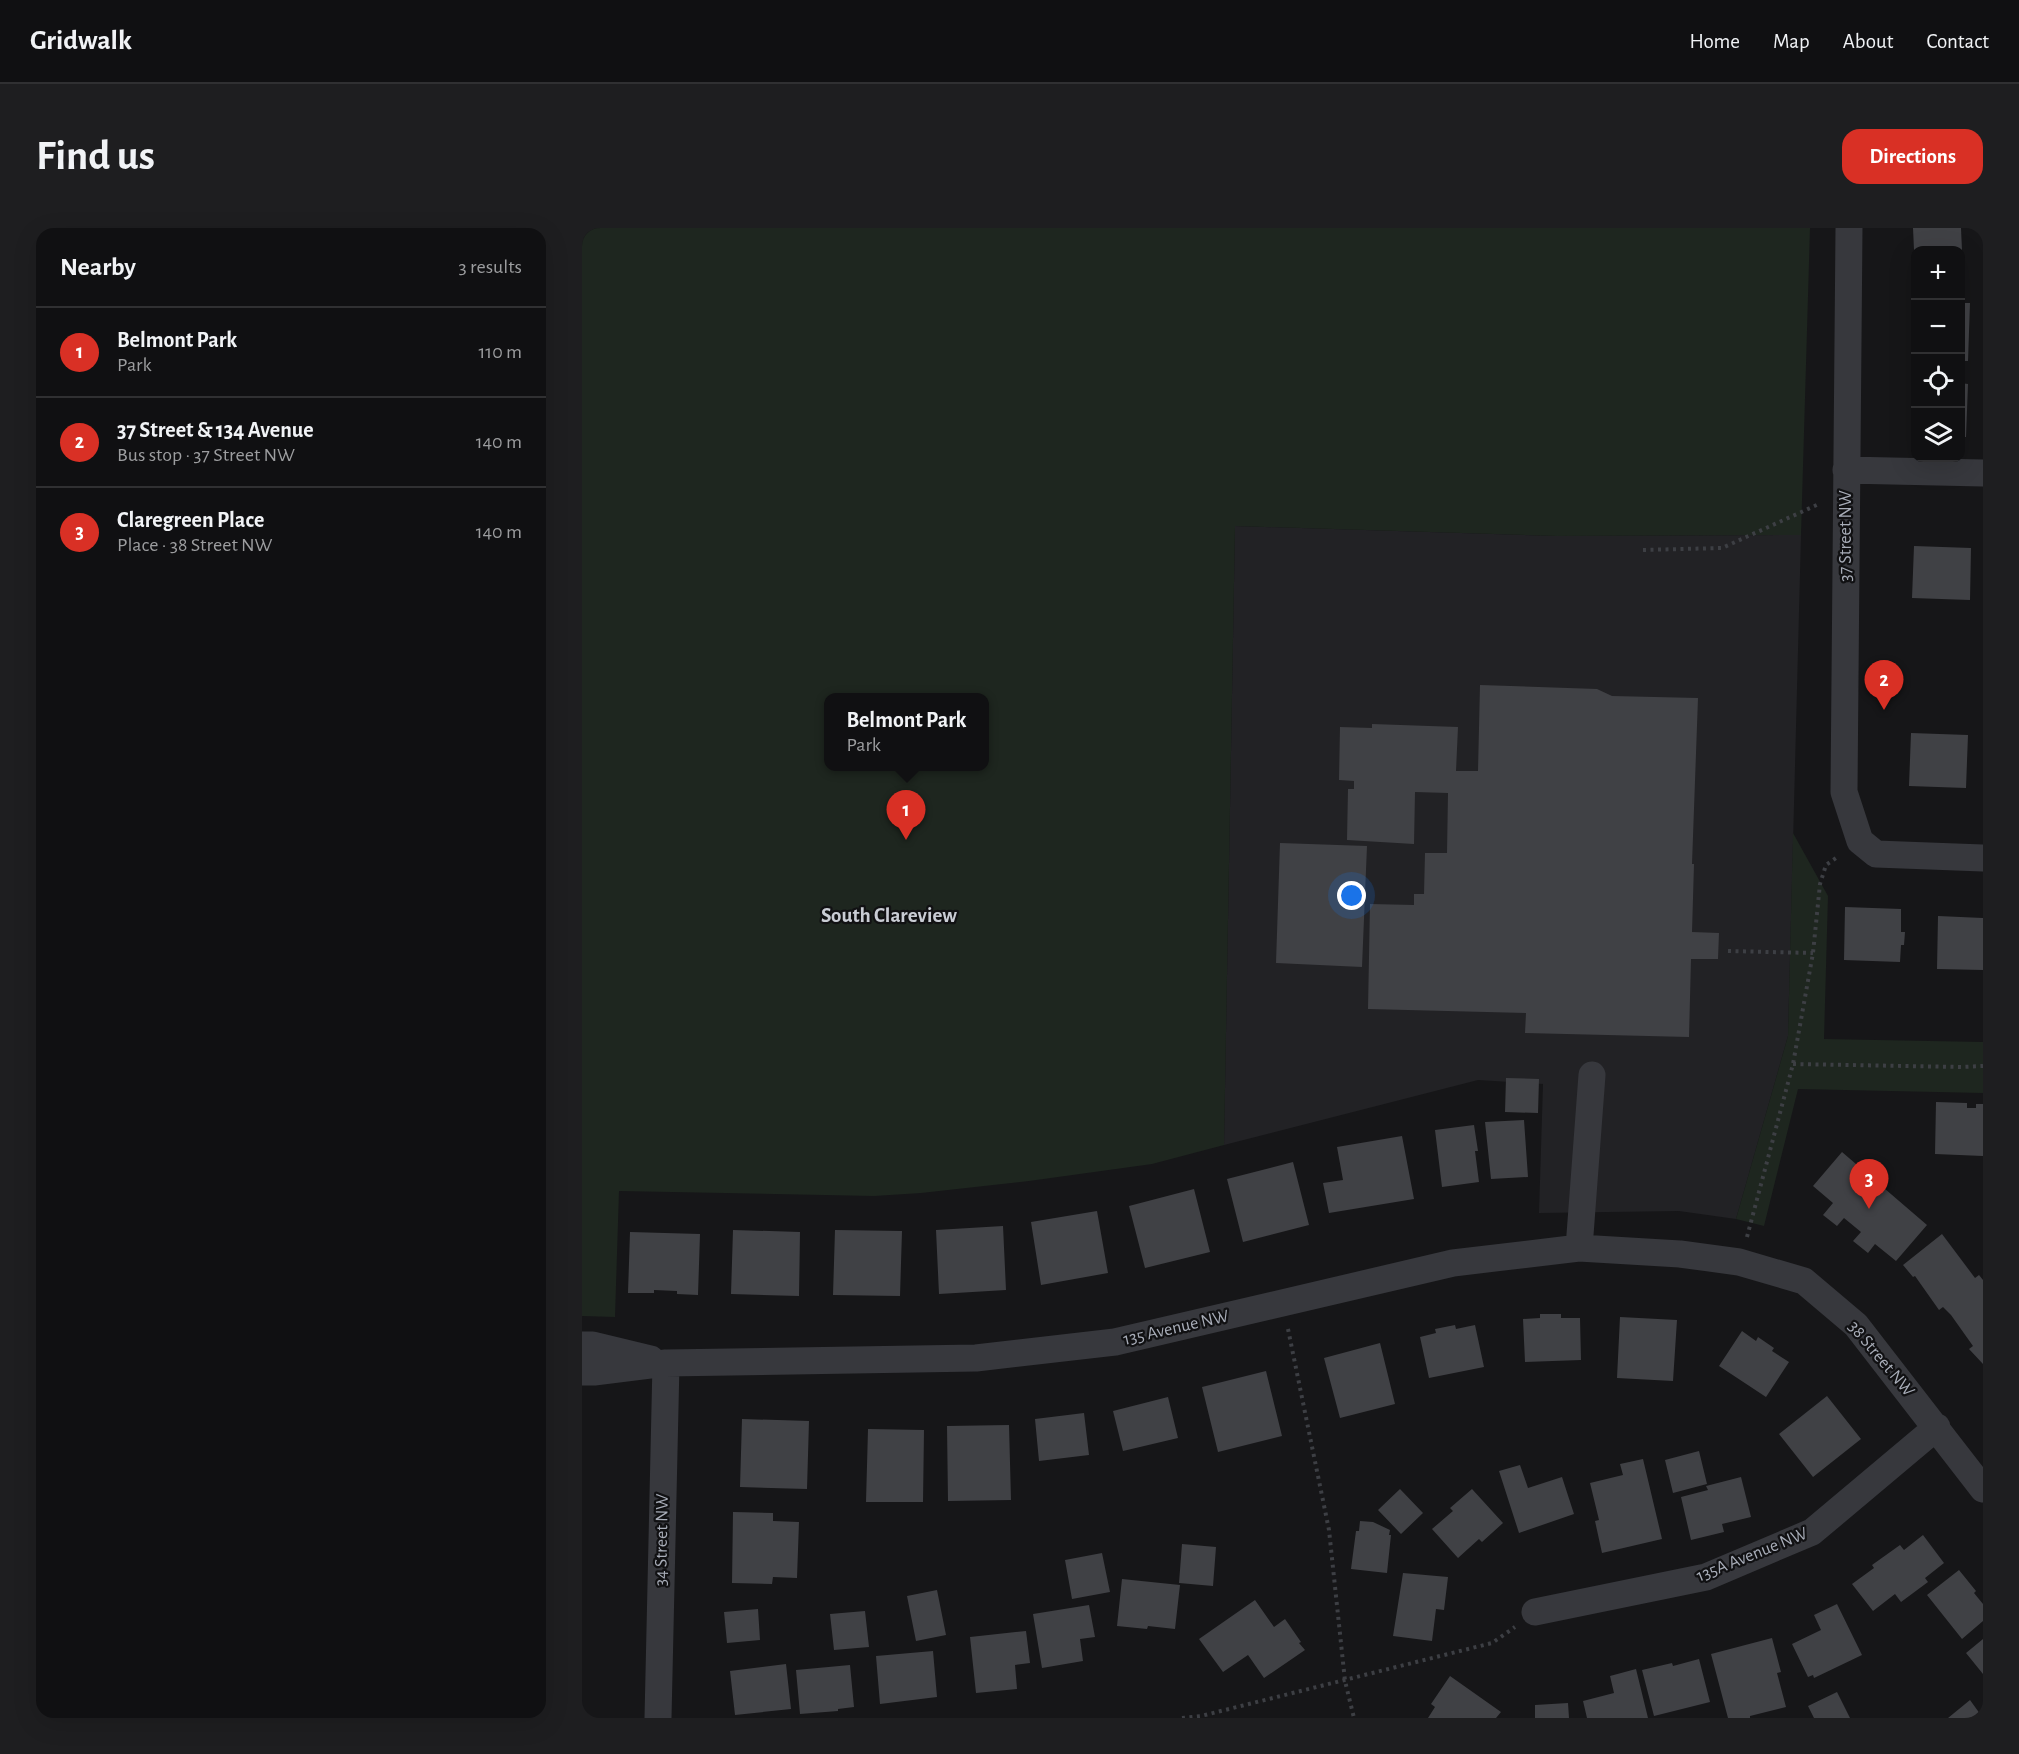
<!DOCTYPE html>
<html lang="en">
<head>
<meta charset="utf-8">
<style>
	body { margin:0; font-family:"Alegreya Sans",sans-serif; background:#1e1e20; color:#f1f3f6 }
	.controls { position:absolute; right:18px; top:18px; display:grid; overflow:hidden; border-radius:12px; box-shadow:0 6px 24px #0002 }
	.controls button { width:54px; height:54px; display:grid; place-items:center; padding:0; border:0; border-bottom:2px solid #303032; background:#101012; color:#f1f3f6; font:30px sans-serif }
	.you { position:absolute; left:770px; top:668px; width:21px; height:21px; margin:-15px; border:4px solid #fff; border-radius:50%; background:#1a73e8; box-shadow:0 0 0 9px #1a73e833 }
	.badge { display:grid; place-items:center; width:39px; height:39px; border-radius:50%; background:#d93025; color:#fff; font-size:20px; font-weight:700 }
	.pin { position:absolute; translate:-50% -50px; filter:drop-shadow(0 2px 3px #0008) }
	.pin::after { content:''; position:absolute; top:32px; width:21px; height:18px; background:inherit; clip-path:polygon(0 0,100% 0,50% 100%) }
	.popup { position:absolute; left:242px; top:465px; width:165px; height:78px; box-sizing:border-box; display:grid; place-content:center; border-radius:12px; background:#101012; filter:drop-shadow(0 2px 4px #0005); font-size:20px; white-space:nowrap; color:#9c9d9f }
	.popup b { font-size:22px; color:#f1f3f6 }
	.popup::after { content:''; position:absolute; left:50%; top:100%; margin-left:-12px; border:12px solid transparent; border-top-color:#101012 }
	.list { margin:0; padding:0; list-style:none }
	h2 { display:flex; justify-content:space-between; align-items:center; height:78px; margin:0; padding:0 24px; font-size:26px }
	h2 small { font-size:20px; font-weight:400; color:#9c9d9f }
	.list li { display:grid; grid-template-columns:39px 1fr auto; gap:18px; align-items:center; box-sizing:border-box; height:90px; padding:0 24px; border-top:2px solid #303032 }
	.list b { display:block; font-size:22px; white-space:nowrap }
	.list p { margin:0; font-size:20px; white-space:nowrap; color:#9c9d9f }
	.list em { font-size:20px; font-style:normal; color:#9c9d9f }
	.icon { flex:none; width:33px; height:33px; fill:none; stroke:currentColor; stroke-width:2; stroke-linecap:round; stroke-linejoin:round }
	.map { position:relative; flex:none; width:1401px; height:1490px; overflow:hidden; border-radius:18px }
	header { display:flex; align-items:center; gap:36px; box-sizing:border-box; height:84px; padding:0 30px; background:#101012; border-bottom:2px solid #303032 }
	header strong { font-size:28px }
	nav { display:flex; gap:33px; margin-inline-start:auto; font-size:21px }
	.intro { display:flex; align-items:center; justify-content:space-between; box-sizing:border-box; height:144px; padding:0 36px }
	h1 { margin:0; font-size:42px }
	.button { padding:15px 27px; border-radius:18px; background:#d93025; color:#fff; font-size:21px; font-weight:700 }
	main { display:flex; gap:36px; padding:0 36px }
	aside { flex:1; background:#101012; border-radius:18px; box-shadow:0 6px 24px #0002 }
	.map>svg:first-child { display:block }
</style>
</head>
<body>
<header>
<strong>Gridwalk</strong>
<nav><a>Home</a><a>Map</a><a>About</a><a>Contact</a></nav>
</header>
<div class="intro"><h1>Find us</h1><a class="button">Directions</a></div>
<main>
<aside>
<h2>Nearby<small>3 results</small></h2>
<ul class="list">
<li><span class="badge">1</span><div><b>Belmont Park</b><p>Park</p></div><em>110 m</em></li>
<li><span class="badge">2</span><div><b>37 Street &amp; 134 Avenue</b><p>Bus stop · 37 Street NW</p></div><em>140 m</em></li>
<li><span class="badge">3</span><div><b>Claregreen Place</b><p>Place · 38 Street NW</p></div><em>140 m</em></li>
</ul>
</aside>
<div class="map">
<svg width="1401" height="1490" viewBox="0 0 1401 1490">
	<rect width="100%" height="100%" fill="#161618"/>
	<path fill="#222225" d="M653 298 975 308 1219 307 1206 808 1154 991 1097 983 957 985 961 856 896 852 642 917Z"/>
	<path fill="#1e261f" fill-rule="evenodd" d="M0 0H1228L1219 307 975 308 653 298 642 917 570 936 447 953 339 965 292 968 37 963 33 1089 0 1088ZM246 470H402V538H246Z
		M1211 605 1246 668 1242 811 1401 814V865L1216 861 1182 998 1154 991 1206 808Z"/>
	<path fill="#404145" d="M1331 0H1379L1380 22H1332Z
		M1378 28H1380L1382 51 1378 52Z
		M1378 75H1388L1386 133H1378Z
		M1378 155 1386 156 1384 209H1378Z
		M1332 318 1389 320 1388 372 1330 370Z
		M898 457 1015 461 1030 468 1116 470 1110 636H1112L1110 704 1137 705 1136 731H1109L1107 809 943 805 944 785 786 781 788 676 832 677V666H842L843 625H865L866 565 833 564 832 616 765 612 766 561H772V553L757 552 758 499 790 500V496L876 499 874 543H896Z
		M1329 505 1386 507 1384 560 1327 558Z
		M698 615 785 618 780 739 694 735Z
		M1263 679 1319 681V704H1323L1322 717H1319L1318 734 1262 732Z
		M1356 688 1401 690V742L1355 741Z
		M924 850 957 851 956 885 923 884Z
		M1354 874 1385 875V880H1394V876H1401V928L1353 926Z
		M942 892 946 949 909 951 903 894Z
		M892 897 896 923H893L897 954 860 959 853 902Z
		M820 908 832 971 747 985 741 955 761 952 755 919Z
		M1260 924 1345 997 1314 1033 1293 1016 1286 1025 1271 1013 1279 1004 1262 990 1255 998 1241 987 1251 975 1231 958Z
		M711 934 727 997 661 1014 645 951Z
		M612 961 628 1024 563 1040 547 978Z
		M515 983 526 1045 459 1057 449 994Z
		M421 998 424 1062 357 1066 354 1002Z
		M151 1002 218 1004 217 1068 149 1066Z
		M253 1002 320 1003 318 1068 251 1067Z
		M48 1004 118 1006 116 1067 95 1066V1063L72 1062V1065H46Z
		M1360 1006 1393 1050 1397 1047 1401 1052V1136L1387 1121 1391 1118 1369 1087 1361 1079 1357 1082 1333 1048 1331 1049 1321 1037Z
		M958 1086H979V1090H998L999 1132 943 1134 941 1091 958 1090Z
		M1038 1089 1095 1092 1091 1153 1035 1150Z
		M873 1097 874 1101 893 1097 902 1139 847 1150 838 1109 854 1105 853 1101Z
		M1160 1103 1174 1113 1176 1109 1192 1120 1190 1123 1207 1134 1184 1169 1137 1138Z
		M798 1115 813 1176 758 1190 742 1130Z
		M684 1143 700 1208 636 1224 620 1159Z
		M1245 1168 1279 1211 1231 1249 1197 1206Z
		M586 1169 596 1210 541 1223 531 1183Z
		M502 1185 507 1227 457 1233 453 1191Z
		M160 1191 227 1193 225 1261 158 1259Z
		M427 1197 429 1272 366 1273 365 1198Z
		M286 1201 342 1202 341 1274H284Z
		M1117 1223 1125 1256 1091 1265 1083 1232Z
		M1061 1231 1080 1311 1020 1325 1013 1293 1017 1292 1008 1255 1041 1247 1038 1236Z
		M938 1237 946 1260 980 1249 992 1286 937 1305 917 1243Z
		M1159 1249 1169 1289 1140 1296 1142 1304 1109 1312 1099 1269 1126 1262 1124 1258Z
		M818 1261 841 1285 819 1306 796 1282Z
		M890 1261 921 1295 900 1314 897 1311 876 1330 850 1301 871 1283 868 1280Z
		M151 1284 191 1285V1293L217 1294 215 1350 191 1349 190 1356 150 1355Z
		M778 1293 791 1294 808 1302 807 1307H809L805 1345 769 1341 774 1303H777Z
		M1341 1307 1362 1335 1343 1350 1346 1354 1319 1374 1313 1366 1291 1383 1270 1356 1292 1340 1290 1337 1318 1317 1322 1322Z
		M600 1316 634 1319 631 1358 597 1355Z
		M520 1325 528 1364 490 1371 483 1332Z
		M1377 1342 1394 1363 1392 1365 1401 1376V1393L1380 1411 1345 1367Z
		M821 1345 866 1349 862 1382 854 1381 850 1413 811 1408Z
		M540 1351 598 1357 593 1401 566 1398 565 1401 535 1398Z
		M355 1362 364 1407 334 1413 325 1368Z
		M673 1372 692 1399 703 1391 719 1414 717 1415 723 1422 682 1450 666 1427 641 1444 617 1411Z
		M1255 1376 1280 1427 1232 1450 1231 1447 1226 1449 1210 1416 1239 1402 1232 1387Z
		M507 1377 513 1409 498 1411 501 1433 460 1440 451 1386Z
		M176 1381 178 1412 145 1415 142 1384Z
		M283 1383 287 1419 252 1422 248 1386Z
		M444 1403 448 1435 433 1437 435 1461 394 1465 388 1409Z
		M1190 1410 1199 1444 1195 1445 1204 1479 1168 1488V1490H1146L1129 1426Z
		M1401 1411V1446L1384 1425Z
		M351 1423 355 1469 298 1476 294 1428Z
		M1117 1431 1128 1474 1072 1488 1060 1442 1090 1435 1091 1438Z
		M204 1436 209 1481 153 1487 148 1443Z
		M268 1437 272 1479 256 1481V1483L218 1486 214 1442Z
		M1054 1441 1066 1490H1005L1001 1473 1032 1465 1028 1448Z
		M868 1448 919 1484 914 1490H846L853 1479 849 1476Z
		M1255 1464 1268 1490H1232L1226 1478Z
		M1388 1472 1401 1490H1366Z
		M986 1475 987 1490H953V1477Z"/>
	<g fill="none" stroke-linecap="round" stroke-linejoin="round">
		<path stroke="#3d3f44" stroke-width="4" stroke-dasharray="3 4.5" stroke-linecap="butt" d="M1061 322 1140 320 1237 276
			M1146 723 1231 725
			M1211 836 1379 839 1401 838
			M1165 1009 1211 836 1231 725 1238 656 1244 637 1257 628
			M706 1101 747 1302 763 1453 772 1490
			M600 1490 619 1488 910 1415 933 1399"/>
		<path stroke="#37383d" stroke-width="27" d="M1267 0 1262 564 1278 613 1294 626 1401 630
			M1264 242 1401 245
			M997 1020 1010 847
			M0 1117H11L69 1131
			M0 1144H12L84 1135 394 1130 533 1114 871 1035 997 1020 1098 1026 1157 1034 1222 1053 1274 1097 1401 1261
			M953 1384 1124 1349 1230 1304 1355 1199
			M76 1490 84 1135"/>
	</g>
	<g text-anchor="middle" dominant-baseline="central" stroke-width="4.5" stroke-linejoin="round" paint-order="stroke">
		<g font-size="18" fill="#a8adb8" stroke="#111113">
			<text transform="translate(1264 308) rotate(-90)">37 Street NW</text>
			<text transform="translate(594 1100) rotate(-13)">135 Avenue NW</text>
			<text transform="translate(1299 1131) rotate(50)">38 Street NW</text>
			<text transform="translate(80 1312) rotate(-89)">34 Street NW</text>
			<text transform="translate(1170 1327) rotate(-22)">135A Avenue NW</text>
		</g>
		<g font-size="21" font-weight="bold" fill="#c9ccd4" stroke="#111113">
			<text x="307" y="687">South Clareview</text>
		</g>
	</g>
</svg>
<div class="controls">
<button>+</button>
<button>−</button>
<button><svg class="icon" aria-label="locate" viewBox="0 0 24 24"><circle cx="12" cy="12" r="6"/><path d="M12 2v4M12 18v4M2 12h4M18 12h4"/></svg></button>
<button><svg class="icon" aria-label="layers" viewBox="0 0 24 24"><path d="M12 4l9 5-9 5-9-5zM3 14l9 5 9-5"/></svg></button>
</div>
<div class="you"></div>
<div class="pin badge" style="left:324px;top:612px">1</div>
<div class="popup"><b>Belmont Park</b>Park</div>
<div class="pin badge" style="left:1302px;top:482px">2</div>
<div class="pin badge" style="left:1287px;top:981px">3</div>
</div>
</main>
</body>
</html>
